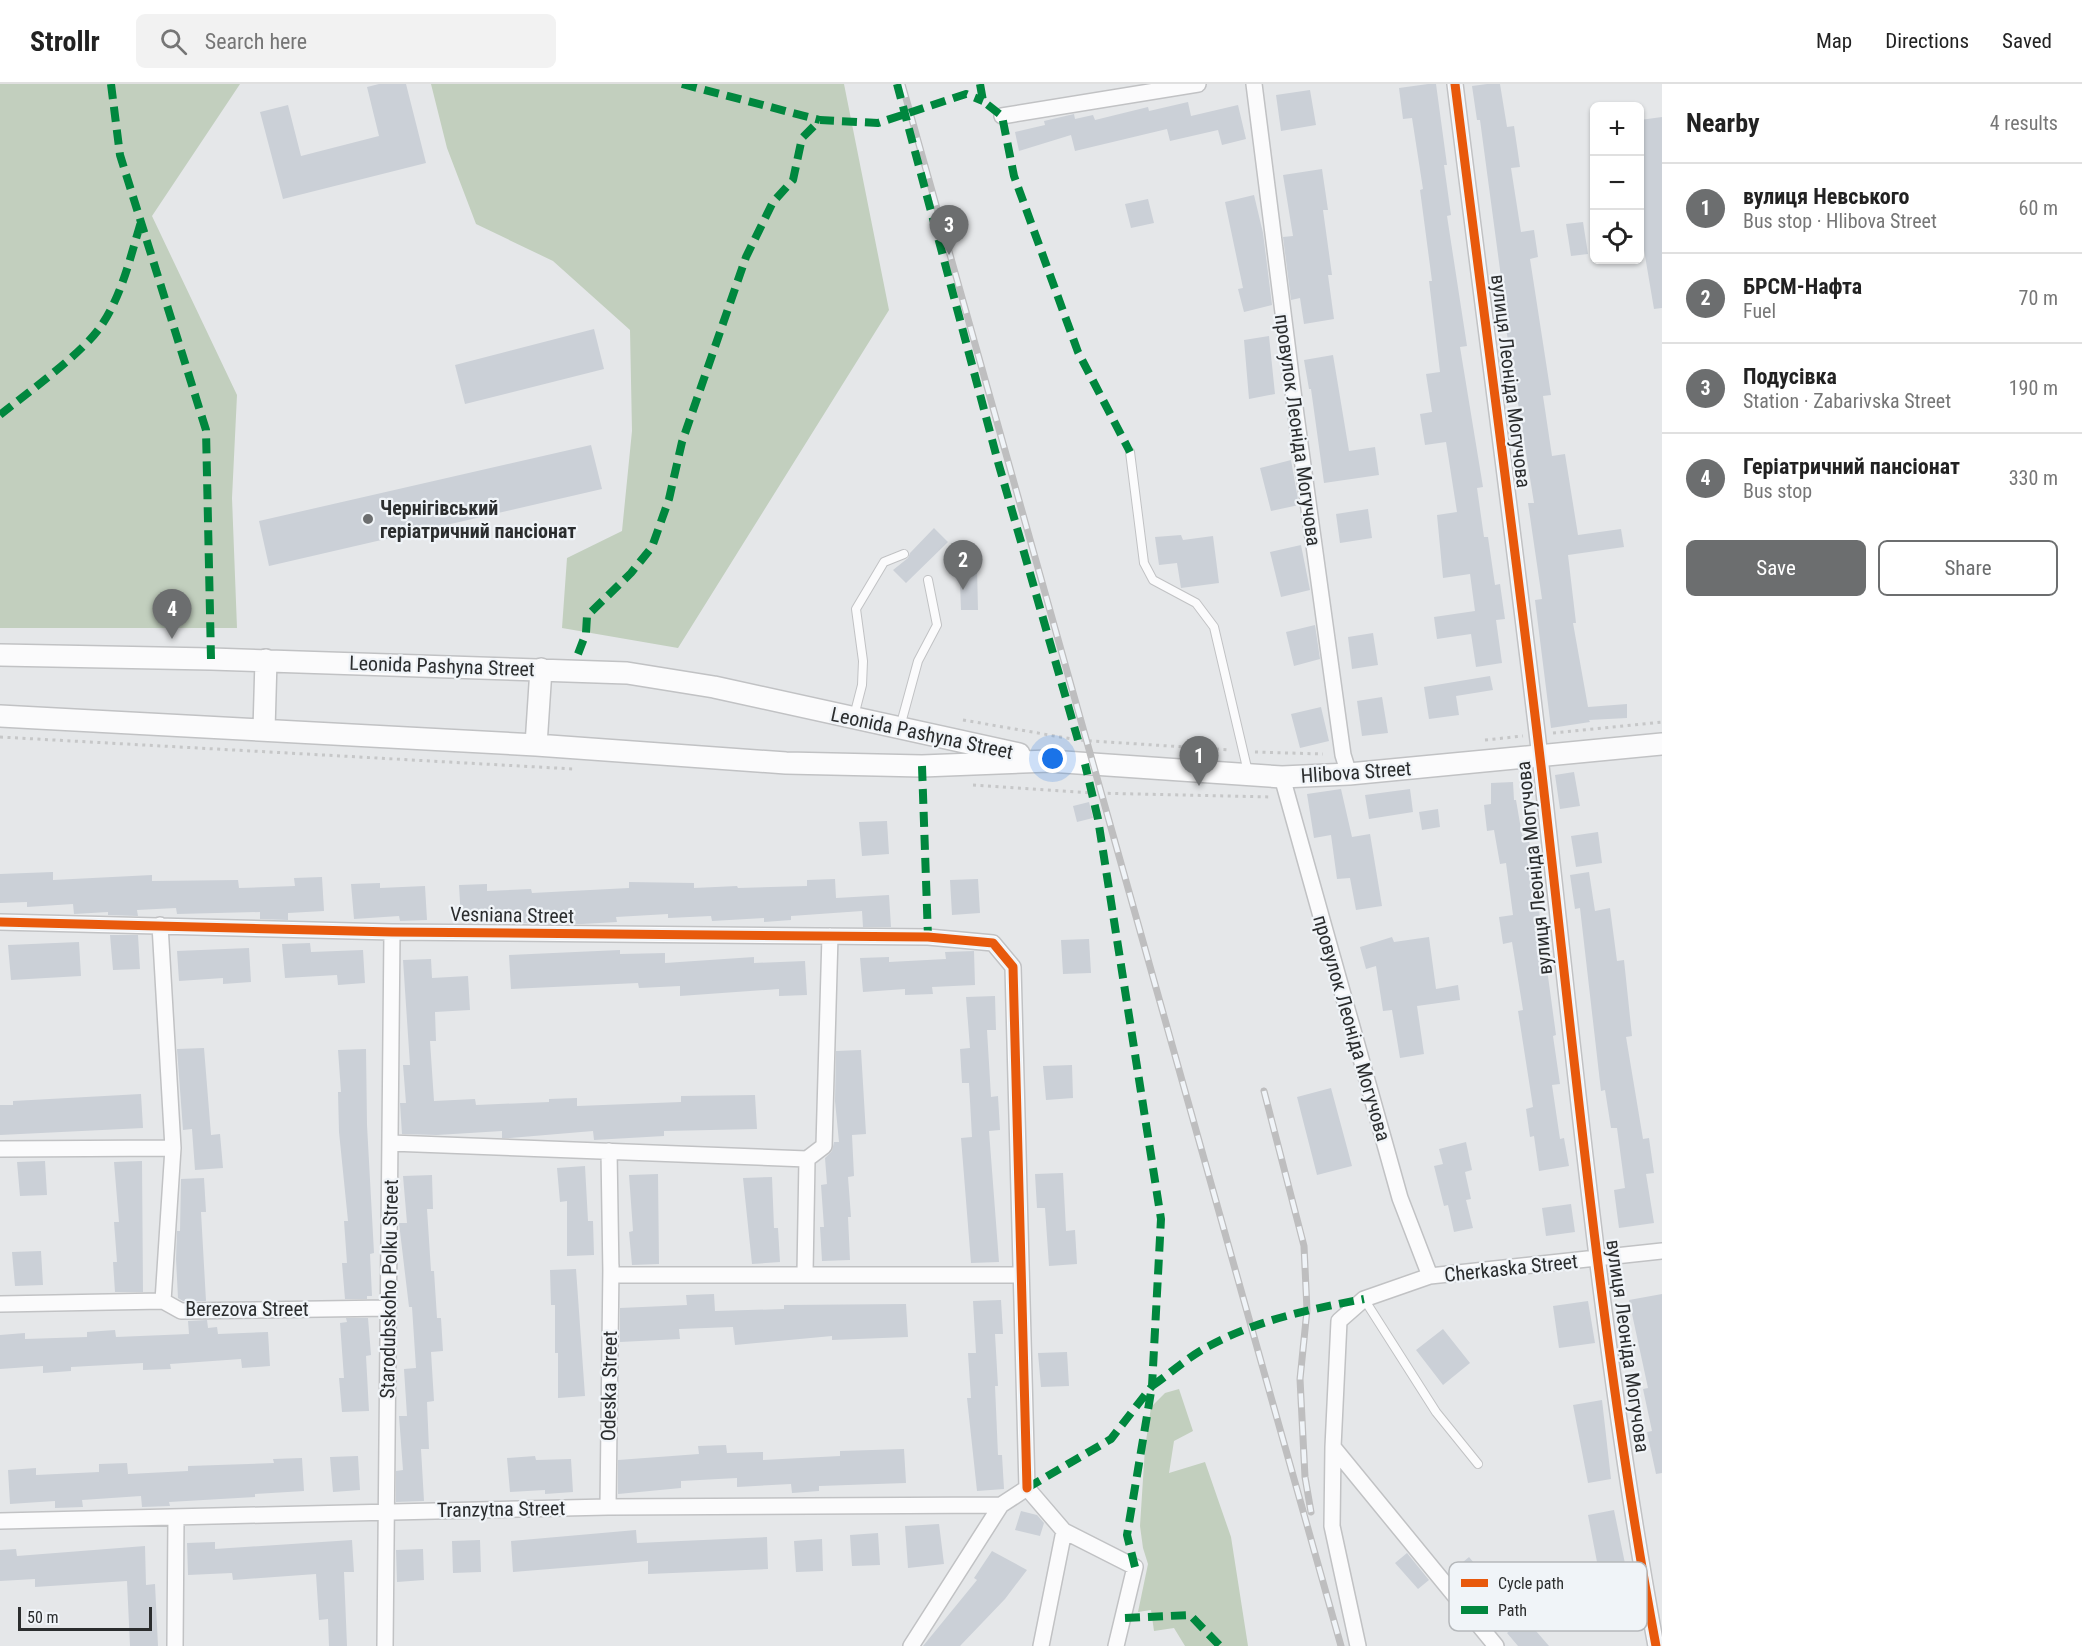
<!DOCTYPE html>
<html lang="en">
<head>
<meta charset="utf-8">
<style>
	body { margin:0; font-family:"Roboto Condensed",sans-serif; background:#f2f2f2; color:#222 }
	.controls { position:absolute; right:18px; top:18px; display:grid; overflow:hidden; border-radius:9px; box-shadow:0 2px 4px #0004 }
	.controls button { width:54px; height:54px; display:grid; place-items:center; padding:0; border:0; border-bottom:2px solid #e0e0e0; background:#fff; color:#222; font:30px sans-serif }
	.scale { position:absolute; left:18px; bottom:15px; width:134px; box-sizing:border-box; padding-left:6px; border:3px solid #2b2d2e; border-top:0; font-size:16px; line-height:21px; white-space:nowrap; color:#2b2d2e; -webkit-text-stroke:4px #f0f4f8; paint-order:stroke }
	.you { position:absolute; left:1053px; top:675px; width:21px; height:21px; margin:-15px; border:4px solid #fff; border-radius:50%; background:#1a73e8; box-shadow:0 0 0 9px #1a73e833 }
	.badge { display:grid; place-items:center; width:39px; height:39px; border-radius:50%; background:#6c6e6f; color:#fff; font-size:20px; font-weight:700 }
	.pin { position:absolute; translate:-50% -50px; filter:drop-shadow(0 2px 3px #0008) }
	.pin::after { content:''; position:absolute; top:32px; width:21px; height:18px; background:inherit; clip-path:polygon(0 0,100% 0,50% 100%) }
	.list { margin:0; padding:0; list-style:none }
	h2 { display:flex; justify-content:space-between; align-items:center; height:78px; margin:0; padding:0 24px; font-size:26px }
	h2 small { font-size:20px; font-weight:400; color:#767676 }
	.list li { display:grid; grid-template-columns:39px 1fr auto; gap:18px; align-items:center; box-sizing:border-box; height:90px; padding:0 24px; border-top:2px solid #e0e0e0 }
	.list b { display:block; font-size:22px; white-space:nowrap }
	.list p { margin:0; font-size:20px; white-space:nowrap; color:#767676 }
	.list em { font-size:20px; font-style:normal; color:#767676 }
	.actions { display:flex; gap:12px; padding:18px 24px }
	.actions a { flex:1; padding:14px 0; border:2px solid #6c6e6f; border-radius:9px; text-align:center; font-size:21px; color:#6c6e6f }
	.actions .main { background:#6c6e6f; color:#fff }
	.icon { flex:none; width:33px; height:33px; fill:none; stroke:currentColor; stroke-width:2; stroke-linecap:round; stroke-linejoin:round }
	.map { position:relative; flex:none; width:1662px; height:1562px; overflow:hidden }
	header { display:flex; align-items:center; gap:36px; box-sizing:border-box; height:84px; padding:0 30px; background:#fff; border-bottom:2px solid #e0e0e0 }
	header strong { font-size:28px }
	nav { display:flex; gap:33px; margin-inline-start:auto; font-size:21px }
	.search { width:420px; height:54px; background:#f2f2f2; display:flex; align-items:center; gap:15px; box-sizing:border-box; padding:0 21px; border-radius:9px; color:#767676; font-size:22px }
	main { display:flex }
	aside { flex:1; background:#fff }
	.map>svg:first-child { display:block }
</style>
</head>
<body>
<header>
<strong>Strollr</strong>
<div class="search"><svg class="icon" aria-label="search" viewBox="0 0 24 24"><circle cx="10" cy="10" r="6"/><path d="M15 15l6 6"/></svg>Search here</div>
<nav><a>Map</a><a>Directions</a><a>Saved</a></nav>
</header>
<main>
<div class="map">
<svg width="1662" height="1562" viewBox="0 0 1662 1562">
	<rect width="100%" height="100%" fill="#e5e7e9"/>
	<path fill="#c2cfbe" d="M0 0H240L152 132 237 311 232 414 237 544H0Z
		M431 0H844L889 226 678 564 562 544 567 474 622 447 632 347 630 246 553 177 476 140 447 64Z
		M1179 1305 1193 1347 1174 1357 1169 1389 1205 1378 1231 1453 1248 1562H1185L1174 1544 1154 1547 1151 1526 1138 1528 1148 1480 1143 1464 1140 1442 1145 1364 1151 1323 1165 1309Z"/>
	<path fill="#cbd0d7" d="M379 0H406L426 79 283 115 260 28 288 21 301 72 379 52 367 3Z
		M1428 0H1436L1447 81H1444L1451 131 1447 132 1467 262 1460 263 1483 403 1477 404 1484 453H1488L1495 501 1500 500 1505 535 1496 536 1502 579 1476 583 1471 550 1437 555 1434 533 1475 527 1470 490 1443 494 1437 431 1457 428 1446 358 1425 361 1420 330 1432 328 1426 290 1440 288 1429 197H1432L1420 106 1423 105 1412 34 1403 35 1399 4Z
		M1487 0H1500L1507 43 1514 42 1520 83 1511 84 1521 148 1534 146 1538 173 1530 175 1551 311 1543 312 1552 372 1565 370 1578 451 1621 445 1624 463 1568 471 1576 539H1573L1588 623 1627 620V634L1589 636 1590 638 1551 644 1535 516 1542 515 1528 419H1534L1505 238H1507L1480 36H1477L1472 2Z
		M1310 6 1316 41 1281 47 1276 11Z
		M1188 18 1191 32 1238 21 1246 55 1222 61 1218 46 1170 57 1167 45 1075 67 1071 51 1019 67 1015 48 1045 41 1044 37 1074 30 1075 35 1093 31 1095 36 1148 23 1149 27Z
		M1662 33V224L1654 225 1640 142V36Z
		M1322 85 1328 126H1323L1332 191H1328L1334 235 1304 240 1300 214 1291 216 1283 153 1293 152 1283 91Z
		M1254 111 1263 149 1272 221 1244 228 1238 205 1243 204 1225 118Z
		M1148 115 1154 139 1131 144 1125 120Z
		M1583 138 1588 170 1571 172 1566 140Z
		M594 245 604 285 465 320 455 281Z
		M1269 252 1275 310 1249 315 1244 256Z
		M1333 271 1349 367 1375 363 1379 391 1324 399 1311 305H1309L1304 276Z
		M591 361 602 405 269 482 259 437Z
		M1291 376 1299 421 1271 427 1260 384Z
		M1368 425 1372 454 1340 459 1336 430Z
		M934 444 948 458 906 499 893 486 908 474 910 469Z
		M1181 451 1183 456 1213 452 1219 499 1181 504 1177 479 1159 481 1155 453Z
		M1301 461 1310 506 1281 513 1270 468Z
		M977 484 978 526H961L960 499 947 485Z
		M1315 541 1320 575 1294 582 1286 548Z
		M1373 549 1378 581 1352 585 1348 553Z
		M1490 592 1493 606 1456 612 1459 631 1429 635 1424 603Z
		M1382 613 1388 649 1362 652 1357 617Z
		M1321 623 1329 657 1300 664 1291 630Z
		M1574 688 1580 722 1560 725 1555 691Z
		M1513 698 1514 716H1516L1522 751 1528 750 1532 775 1556 951 1553 952 1560 1000 1552 1001 1560 1055 1564 1054 1569 1082 1539 1087 1534 1052 1530 1053 1526 1025 1533 1023 1518 927 1523 926 1512 858 1503 860 1499 833 1513 831 1506 779 1500 780 1494 746 1487 747 1484 721 1491 720V699Z
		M1341 705 1352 753 1370 750 1382 822 1356 826 1350 794 1337 795 1331 751 1314 754 1307 710Z
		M1410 705 1413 728 1369 735 1365 711Z
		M1089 718 1093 734 1077 738 1073 722Z
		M1438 725 1440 743 1422 746 1419 728Z
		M887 737 889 770 862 772 859 738Z
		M1598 748 1602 779 1576 783 1571 752Z
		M53 788V796L152 791V797L238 796 239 804 295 802 294 794 322 793 324 827 288 829V836L260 835V828L177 830 176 824 137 826 138 832 108 831V828L74 830 73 820 27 823V818L0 819V790Z
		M1589 788 1595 827 1610 824 1617 877 1624 876 1632 952 1626 953 1643 1055 1649 1054 1654 1089 1646 1090 1654 1139 1619 1144 1614 1106 1625 1104 1617 1044H1611L1605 1006 1601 1007 1580 824 1575 825 1570 791Z
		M835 795 836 814 889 811 891 843H863L862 827 791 832V836L764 838V834L712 837 711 832 668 834V830L616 833 617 838 582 840 505 839V833L461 836 459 801 487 800V807L531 805 532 809 629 804V798L694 799V804L737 802 738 804 807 802V796Z
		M978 795 980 829 952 831 950 796Z
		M380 799V804L425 802 427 836 400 837 399 832 354 835 351 800Z
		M110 851H138L140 885 113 886Z
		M1392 853 1394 858 1429 853 1436 905 1458 901 1460 916 1417 922 1424 970 1400 974 1392 926 1383 927 1376 882 1366 885 1360 863Z
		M1089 855 1091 889 1063 890 1061 856Z
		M79 858 81 892 11 896 8 861Z
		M310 859 311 868 363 866 365 899 338 901 337 891 285 894 282 860Z
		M249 864 251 898 223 900V894L179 897 177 867Z
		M620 866V870L665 869V879L754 873V879L805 877 807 911 779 912V905L680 912V902L639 904 638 899 511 905 509 871Z
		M974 867 975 901 932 903 933 910 905 911V905L863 908 860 874 889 873V878L946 875 945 868Z
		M431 875 432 894 468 892 470 926 435 928 436 957H430L434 1017 475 1015 476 1021 549 1018V1015L577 1014V1022L681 1018V1012L755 1011 757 1045 664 1047V1052L594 1056 593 1047 510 1054H502V1047L437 1051 402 1050 400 1019H406L403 981H410L403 876Z
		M995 912 996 946H987L991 1013 998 1012 1000 1046 989 1047 999 1178 971 1179 961 1054 972 1053 969 999H962L960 965 970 964 966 913Z
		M204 964 211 1051 220 1050 223 1084 195 1086 192 1045 183 1046 177 965Z
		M366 965 367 1041 374 1169 370 1170 372 1212H367V1215H345L342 1179H347L344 1137H348L339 1048 338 1008H341L338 966Z
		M861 966 866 1050 852 1051 854 1092 848 1093 851 1133H848L850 1176 822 1177 820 1143H824L821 1101 827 1100 825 1074 832 1067 834 1058H839L835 1017 836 967Z
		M1072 981 1073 1014 1046 1016 1043 982Z
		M1331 1004 1352 1082 1317 1091 1297 1013Z
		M141 1010 143 1044 0 1051V1021H13V1017Z
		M1466 1058 1472 1086 1465 1088 1471 1115 1466 1116 1473 1144 1454 1148 1448 1121 1444 1122 1434 1082 1443 1080 1439 1065Z
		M45 1077 47 1111 20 1112 17 1078Z
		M142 1077 143 1208H115L113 1178H117L114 1138H119L114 1078Z
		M585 1082 588 1137H593L594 1171 567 1172V1117L560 1118 557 1084Z
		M1063 1089 1066 1147 1075 1146 1077 1180 1049 1182 1045 1124H1037L1035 1090Z
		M658 1090 659 1180 632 1181 629 1148 633 1147 629 1091Z
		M432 1091 433 1125H427L431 1187H434L437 1234H441L443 1267 431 1268 434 1317 427 1318 429 1365H421L424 1417 396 1418V1387L403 1386 399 1332H407L404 1285 416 1284 412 1223H409L399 1139H407L403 1092Z
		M772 1093 774 1144H778L780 1178 752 1180 743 1094Z
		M204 1094 206 1128H201L206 1217H183L178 1214 176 1175 177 1147H180L181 1095Z
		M1571 1120 1575 1148 1546 1152 1542 1124Z
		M41 1167 43 1201 15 1202 12 1168Z
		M576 1185 585 1312 558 1314V1269H555V1221H551L550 1186Z
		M714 1210 715 1227 784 1225V1221L906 1220 908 1253 832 1256V1252L735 1261 733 1243 679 1245 680 1255 620 1258V1224L687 1221 686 1211Z
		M1662 1210V1389L1656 1390 1647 1348 1652 1347 1643 1305 1648 1304 1629 1216Z
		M1001 1216 1003 1250H995L998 1302H995L998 1371H1002L1004 1405 977 1407 967 1314H971L968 1269H976L973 1217Z
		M1588 1217 1595 1259 1559 1264 1553 1222Z
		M346 1234H368L371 1271 366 1272 369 1327 342 1328 339 1294H344L340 1239 347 1238Z
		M207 1236 208 1244 217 1243 218 1250 268 1248 270 1282 242 1284 241 1275 170 1280 171 1285 143 1286V1279L71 1283V1287L43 1289V1282L0 1285V1251L25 1249V1255L87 1253V1248L115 1246 116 1253 189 1250 188 1237Z
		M1443 1245 1470 1279 1443 1301 1416 1266Z
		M1067 1268 1069 1302 1041 1303 1038 1269Z
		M1602 1316 1611 1395 1588 1399 1573 1321Z
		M726 1361 727 1369 763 1368V1376L840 1372V1367L904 1365 906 1399 819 1402V1407L792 1409 791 1400 737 1403V1394L681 1397V1404L618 1410V1376L699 1370 698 1362Z
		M358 1372 360 1406 333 1408 330 1373Z
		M535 1372 536 1376 571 1375 573 1408 545 1410V1406L510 1408 507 1374Z
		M302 1374 304 1407 255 1410V1413L169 1418 170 1422 142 1423 141 1412 82 1416 83 1423 55 1424V1417L10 1420 8 1386 36 1384V1391L99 1388V1380L127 1379 128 1390 188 1387V1382L274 1379 273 1375Z
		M1614 1426 1628 1494 1632 1493 1636 1518 1601 1526 1596 1500 1601 1499 1588 1431Z
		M1021 1427 1037 1431 1044 1439 1040 1452 1015 1446Z
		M939 1440 944 1480 908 1484 905 1442Z
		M636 1446 637 1459 767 1453 768 1485 648 1490V1477L513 1488 511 1457Z
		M878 1449 880 1481 852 1482 850 1451Z
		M822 1455 823 1487 796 1488 794 1457Z
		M352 1456 354 1488H344L347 1562H329L328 1535 319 1536 316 1490 233 1496 232 1489 188 1491 187 1459 215 1458V1465Z
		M480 1456 481 1488 453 1489 452 1457Z
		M145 1462 146 1501 155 1500 158 1562H130L127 1497 35 1503V1495L0 1497V1466L16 1465 17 1472Z
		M423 1465 424 1496 397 1498 396 1466Z
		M992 1467 1027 1486 1005 1515 960 1562H923L977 1496 974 1494Z
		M1407 1469 1429 1496 1418 1505 1395 1479Z
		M1469 1473 1491 1499 1513 1479 1533 1502 1520 1512 1510 1500 1486 1520 1456 1484Z
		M1533 1527 1544 1540 1536 1547 1549 1562H1518L1507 1549Z"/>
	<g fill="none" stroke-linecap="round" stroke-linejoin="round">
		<g stroke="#c1c2c4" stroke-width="10">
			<path id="service" d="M1130 368 1144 479 1153 496 1196 519 1214 543 1248 688
				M854 632 862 601 863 577 856 525 884 478 904 470
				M900 643 918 577 937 541 928 496
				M1364 1215 1436 1328 1478 1380"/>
		</g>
		<g stroke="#c1c2c4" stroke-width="18">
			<path id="minor" d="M1254 0 1296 331 1343 671 1349 690
				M1455 0C1484 233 1516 466 1543 699 1576 987 1603 1277 1656 1562
				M1002 32 1198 0
				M1282 693 1400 1114 1430 1192
				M0 838 392 848 928 853 993 859 1013 883 1027 1404
				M160 841 173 1064 163 1217
				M391 1059 807 1075 805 1189
				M0 1065 173 1064
				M609 1067 611 1191H1020
				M807 1075 824 1062 830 852
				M0 1220 163 1217 181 1227 389 1224
				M1333 1363 1332 1442 1358 1562
				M608 1423 611 1181
				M0 1437 608 1423 1001 1421
				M175 1562 176 1433
				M385 1562 392 848
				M911 1562 1001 1421 1027 1404 1064 1447 1135 1483 1116 1562
				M1041 1562 1064 1447
				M1496 1562 1333 1363 1339 1237 1364 1215 1430 1192 1662 1167"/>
		</g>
		<g stroke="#c1c2c4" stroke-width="24">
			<path id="secondary" d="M0 571 211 575 627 589 714 603 1019 670
				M0 632 536 661 786 679 922 682 1049 677 1282 693 1349 690 1662 660
				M264 646 266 576
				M536 661 541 585"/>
		</g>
		<path stroke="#c6c7c8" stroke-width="3" stroke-dasharray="3 4.5" stroke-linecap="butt" d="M963 636 1078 656 1230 666
			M1553 649 1662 638
			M0 653 574 685
			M1485 656 1523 652
			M1255 668 1323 670
			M973 701 1092 709 1272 713"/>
		<use href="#service" stroke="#fbfbfc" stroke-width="8"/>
		<use href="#minor" stroke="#fbfbfc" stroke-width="15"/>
		<use href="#secondary" stroke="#fbfbfc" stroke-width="21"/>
		<g stroke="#bebebf" stroke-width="7">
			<path id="rail" d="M902 0 1341 1562
				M1264 1007 1304 1162 1307 1226 1300 1295 1305 1393 1311 1428"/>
		</g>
		<use href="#rail" stroke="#f0f4f8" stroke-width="4.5" stroke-dasharray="14" stroke-linecap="butt"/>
		<path stroke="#00873e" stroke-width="8" stroke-dasharray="15 8" stroke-linecap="butt" d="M111 0 120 71 206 346 211 575
			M682 0 820 36
			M897 0 998 378 1078 656
			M980 0 983 17 1002 32 1014 92 1078 268 1130 368
			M0 331C27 309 83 269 101 242 122 211 130 174 141 138
			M578 570 586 549 587 532 631 489 652 463 669 415 682 358 746 173 773 118 793 96 802 54 820 36 878 39 966 10 983 17
			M922 682 928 853
			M1027 1404 1111 1355 1152 1302 1161 1135 1098 735 1085 680
			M1135 1483 1127 1451 1152 1302C1171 1289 1189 1272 1209 1262 1257 1236 1311 1225 1364 1215
			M1125 1534 1190 1531 1220 1562"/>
		<g stroke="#f0f4f8" stroke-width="13">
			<path id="cycleway" d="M1455 0C1484 233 1516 466 1543 699 1576 987 1603 1277 1656 1562
				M0 838 392 848 928 853 993 859 1013 883 1027 1404"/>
		</g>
		<use href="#cycleway" stroke="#e8590c" stroke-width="9"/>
	</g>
	<circle fill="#6c6e6f" stroke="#f0f4f8" stroke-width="2" cx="368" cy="435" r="6"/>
	<g text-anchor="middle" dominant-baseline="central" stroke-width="4.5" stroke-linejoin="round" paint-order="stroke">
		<g font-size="20" fill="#2b2d2e" stroke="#f0f4f8">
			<text transform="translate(1511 297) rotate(83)">вулиця Леоніда Могучова</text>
			<text transform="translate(1298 346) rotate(82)">провулок Леоніда Могучова</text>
			<text transform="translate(442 582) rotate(2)">Leonida Pashyna Street</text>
			<text transform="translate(922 649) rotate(12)">Leonida Pashyna Street</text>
			<text transform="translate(1356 688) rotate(-4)">Hlibova Street</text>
			<text transform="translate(1534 784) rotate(-96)">вулиця Леоніда Могучова</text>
			<text transform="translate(512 831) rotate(1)">Vesniana Street</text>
			<text transform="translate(1352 944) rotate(74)">провулок Леоніда Могучова</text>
			<text transform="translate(1511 1184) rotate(-6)">Cherkaska Street</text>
			<text transform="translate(389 1205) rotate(-89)">Starodubskoho Polku Street</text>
			<text x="247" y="1225">Berezova Street</text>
			<text transform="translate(1628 1262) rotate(82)">вулиця Леоніда Могучова</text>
			<text transform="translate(609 1302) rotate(-89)">Odeska Street</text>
			<text transform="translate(501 1425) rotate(-1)">Tranzytna Street</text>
		</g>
		<g font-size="20" font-weight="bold" fill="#2b2d2e" stroke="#f0f4f8" text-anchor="start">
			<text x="380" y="424">Чернігівський<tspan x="380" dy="23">геріатричний пансіонат</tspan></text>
		</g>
	</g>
	<rect x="1449" y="1478" width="198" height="69" rx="9" fill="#f0f4f8" stroke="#b5b8bb" stroke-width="1.5"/>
	<rect x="1461" y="1495" width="27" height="8" fill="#e8590c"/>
	<rect x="1461" y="1522" width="27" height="8" fill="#00873e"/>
	<g font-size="16" fill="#2b2d2e">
		<text x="1498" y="1505">Cycle path</text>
		<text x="1498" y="1532">Path</text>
	</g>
</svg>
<div class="controls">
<button>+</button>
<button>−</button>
<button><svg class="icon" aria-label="locate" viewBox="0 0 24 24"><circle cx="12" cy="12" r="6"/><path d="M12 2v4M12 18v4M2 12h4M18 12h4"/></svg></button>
</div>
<div class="scale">50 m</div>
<div class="you"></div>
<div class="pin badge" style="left:1199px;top:702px">1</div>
<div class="pin badge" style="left:963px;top:506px">2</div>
<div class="pin badge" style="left:949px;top:171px">3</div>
<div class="pin badge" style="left:172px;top:555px">4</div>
</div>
<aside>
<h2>Nearby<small>4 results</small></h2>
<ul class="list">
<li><span class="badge">1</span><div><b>вулиця Невського</b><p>Bus stop · Hlibova Street</p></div><em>60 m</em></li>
<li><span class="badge">2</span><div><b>БРСМ-Нафта</b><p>Fuel</p></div><em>70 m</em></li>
<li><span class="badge">3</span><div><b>Подусівка</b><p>Station · Zabarivska Street</p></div><em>190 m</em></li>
<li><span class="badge">4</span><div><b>Геріатричний пансіонат</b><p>Bus stop</p></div><em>330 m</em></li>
</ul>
<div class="actions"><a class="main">Save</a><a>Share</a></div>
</aside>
</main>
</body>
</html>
